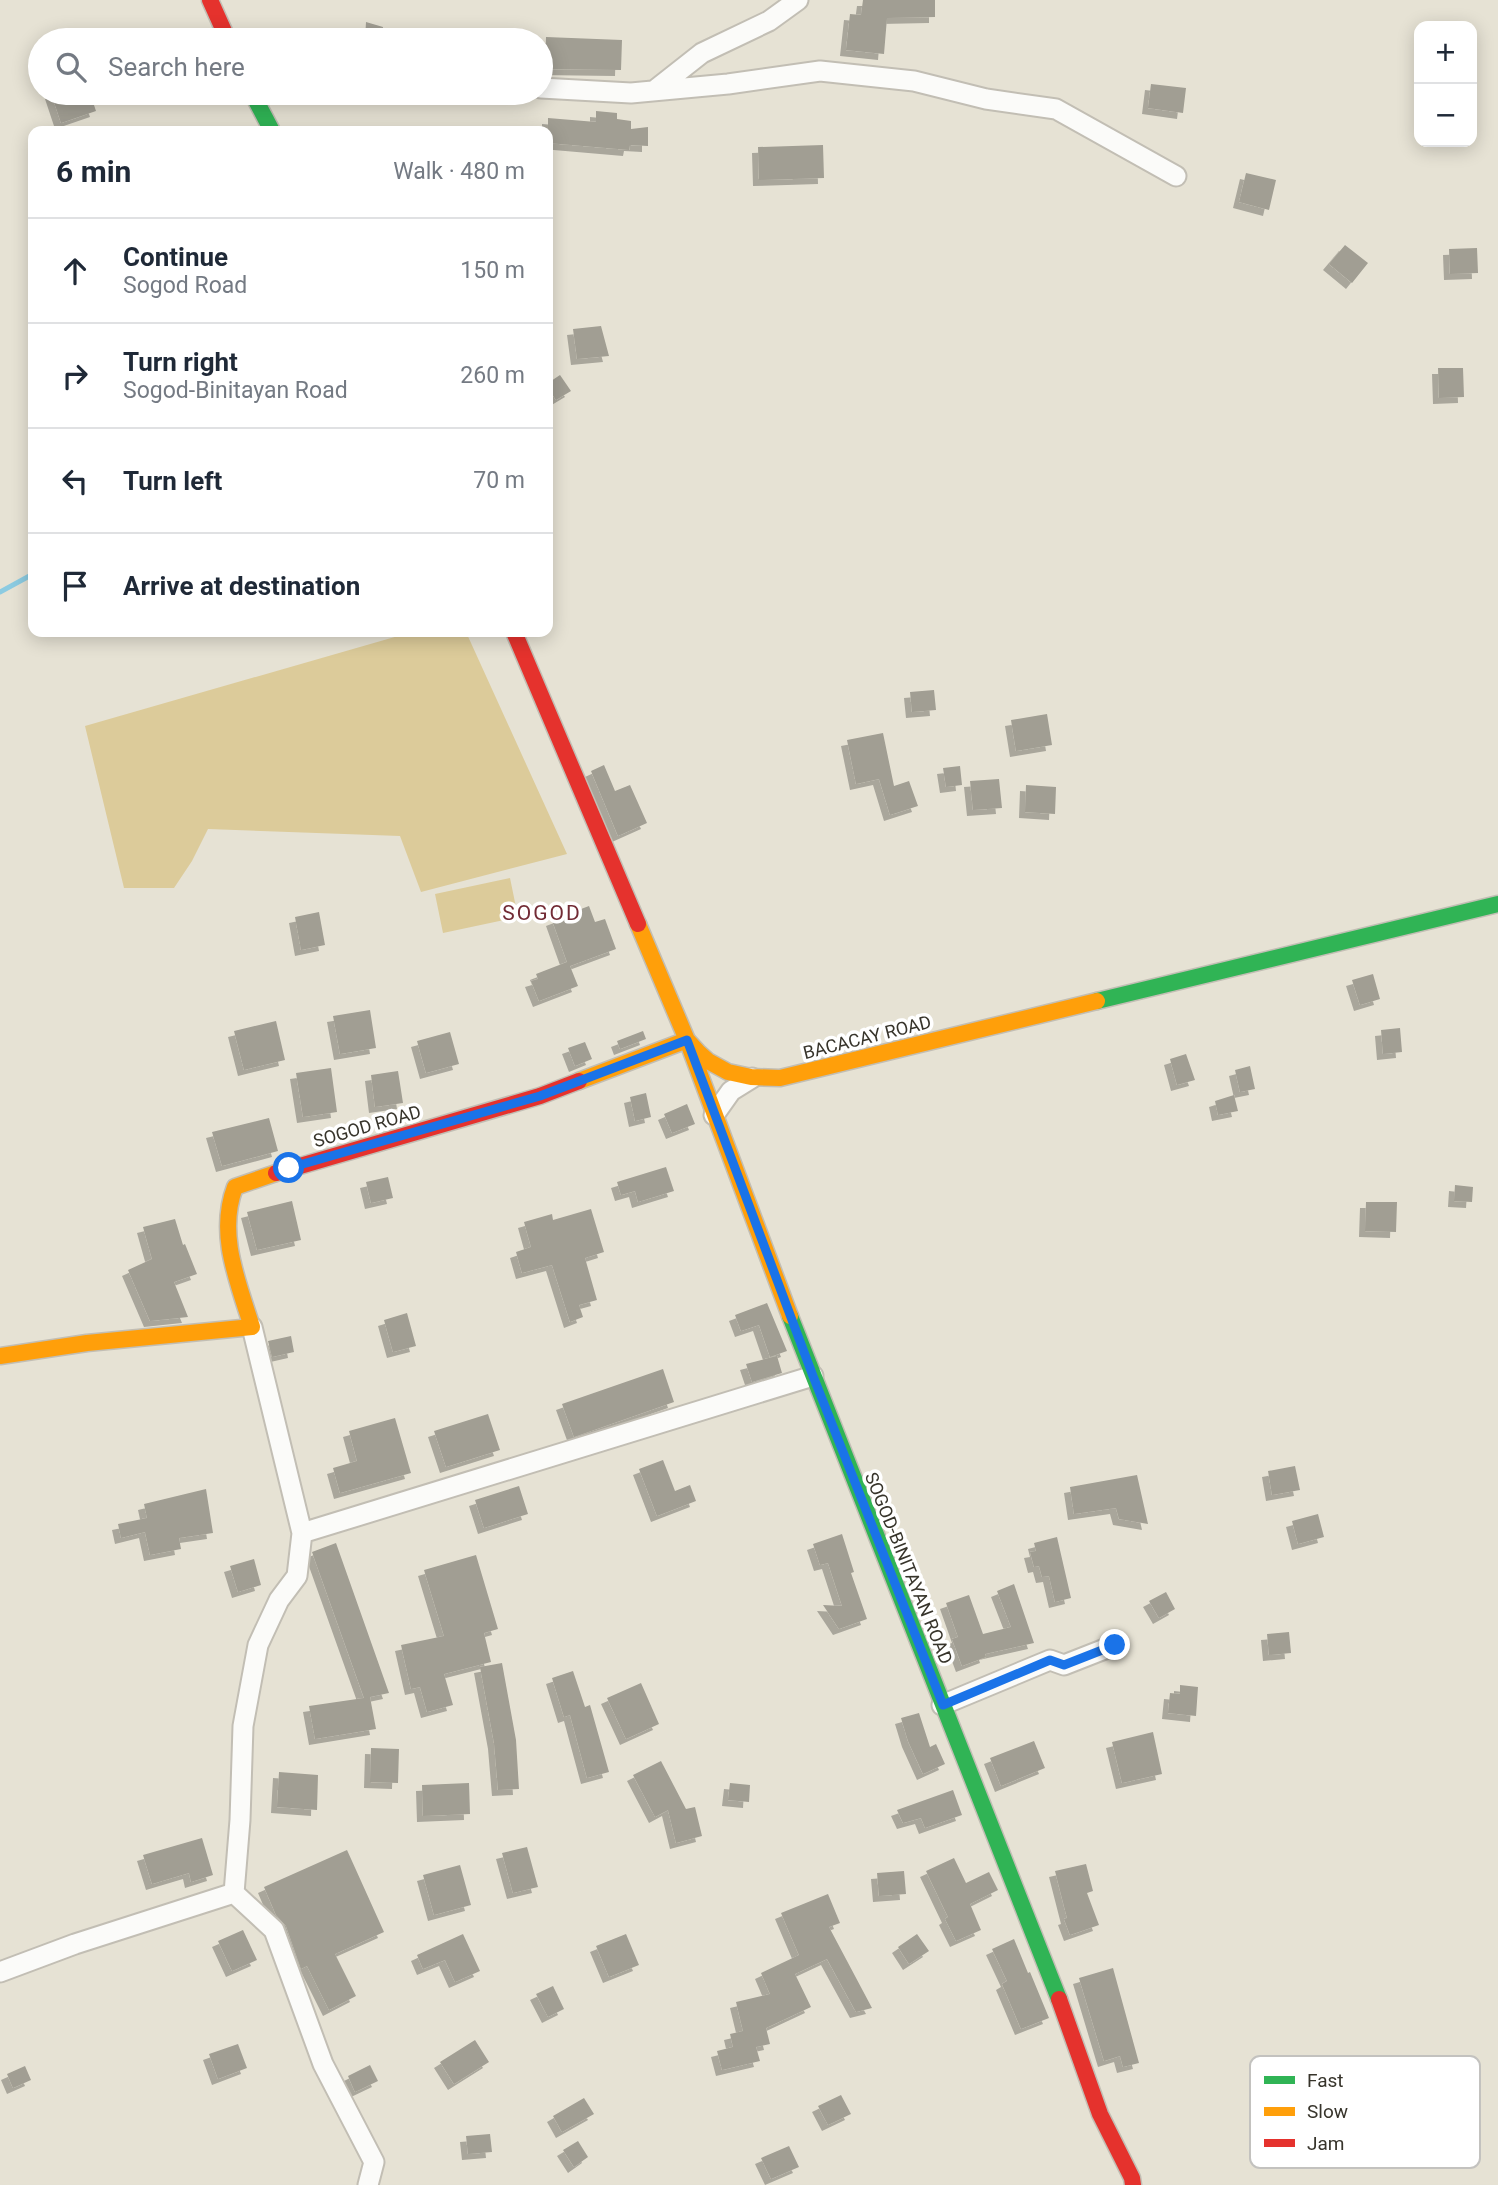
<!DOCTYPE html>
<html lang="en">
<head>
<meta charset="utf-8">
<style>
	body { margin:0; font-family:Roboto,sans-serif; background:#f6f6f7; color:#1f2937 }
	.controls { position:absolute; right:21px; top:21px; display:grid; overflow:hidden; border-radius:14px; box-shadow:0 4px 18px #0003 }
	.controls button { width:63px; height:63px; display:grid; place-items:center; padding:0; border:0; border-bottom:2px solid #e0e1e3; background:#fff; color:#1f2937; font:35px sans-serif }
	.stop { position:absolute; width:21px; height:21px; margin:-16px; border:5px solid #1a73e8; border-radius:50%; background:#fff }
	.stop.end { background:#1a73e8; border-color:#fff; box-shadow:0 2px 7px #0008 }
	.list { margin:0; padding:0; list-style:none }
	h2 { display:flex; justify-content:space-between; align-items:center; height:91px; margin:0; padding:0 28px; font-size:30px }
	h2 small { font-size:23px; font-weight:400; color:#747a83 }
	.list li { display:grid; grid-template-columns:46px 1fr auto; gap:21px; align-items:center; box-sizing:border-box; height:105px; padding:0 28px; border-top:2px solid #e0e1e3 }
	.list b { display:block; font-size:26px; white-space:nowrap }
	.list p { margin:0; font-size:23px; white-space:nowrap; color:#747a83 }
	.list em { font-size:23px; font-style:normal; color:#747a83 }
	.icon { flex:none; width:38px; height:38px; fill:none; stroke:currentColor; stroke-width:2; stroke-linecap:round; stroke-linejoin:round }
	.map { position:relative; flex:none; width:1498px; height:2185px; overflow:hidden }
	.search { position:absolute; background:#fff; box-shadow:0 4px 18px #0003; left:28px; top:28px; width:525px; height:77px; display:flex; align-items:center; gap:18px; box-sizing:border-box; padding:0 24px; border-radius:38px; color:#747a83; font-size:26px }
	.panel { position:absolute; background:#fff; box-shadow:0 4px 18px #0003; left:28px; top:126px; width:525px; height:511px; border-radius:14px }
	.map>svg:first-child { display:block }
</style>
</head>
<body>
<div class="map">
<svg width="1498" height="2185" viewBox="0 0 1498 2185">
	<defs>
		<filter id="shadow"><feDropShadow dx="-6" dy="6" stdDeviation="0" flood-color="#0004"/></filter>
	</defs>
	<rect width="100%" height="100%" fill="#e6e2d4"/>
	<path fill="#dccb9a" d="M412 632H466L567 854 421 892 400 836 208 829 192 861 174 888H124L85 726Z
		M510 878 518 917 443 933 435 894Z"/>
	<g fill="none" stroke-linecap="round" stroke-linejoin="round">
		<path stroke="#8ccbe1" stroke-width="5" d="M0 592 33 574"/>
	</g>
	<path fill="#a19e93" filter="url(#shadow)" d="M863 0H935V17L887 18 884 54 846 50 850 14 861 15Z
		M366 22 383 27 382 40H365Z
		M546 37 622 40 621 70 545 69Z
		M1151 84 1186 88 1183 113 1148 108Z
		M51 93H90L96 111 61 123Z
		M596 111 617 113V119L631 121V129L648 127V146L630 145 629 150 548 143V118L596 122Z
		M823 145 824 178 759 180 758 147Z
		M1246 173 1276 180 1269 210 1239 202Z
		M1345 245 1368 263 1352 283 1329 264Z
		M1477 248 1478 273 1450 274 1449 249Z
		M601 326 609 356 577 359 573 329Z
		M1438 368H1463L1464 397 1439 398Z
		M560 375 571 391 556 400 548 388V383Z
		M934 690 936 710 912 712 910 692Z
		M1047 714 1052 745 1016 751 1011 720Z
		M883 733 894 786 909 781 918 806 890 815 879 779 856 784 847 740Z
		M604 765 615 791 630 785 647 823 618 836 591 771Z
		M960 766 962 785 946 787 943 768Z
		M999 779 1002 808 973 810 970 781Z
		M1026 785 1056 787 1055 814 1025 812Z
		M589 906 595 922 605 919 616 949 570 966 578 986 539 1001 531 981 538 979 536 974 567 962 552 920Z
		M319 912 325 945 301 950 295 917Z
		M1373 974 1380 999 1360 1005 1352 980Z
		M370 1010 376 1048 340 1054 333 1016Z
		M276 1021 285 1060 244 1070 234 1031Z
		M1400 1028 1402 1052 1383 1054 1381 1030Z
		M643 1031 646 1039 620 1049 617 1041Z
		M450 1032 459 1064 426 1073 417 1041Z
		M585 1042 592 1059 575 1066 568 1048Z
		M1186 1054 1195 1080 1177 1085 1170 1059Z
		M1250 1066 1255 1089 1240 1092 1235 1070Z
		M331 1068 337 1112 303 1117 296 1073Z
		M398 1071 403 1103 375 1107 371 1075Z
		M646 1093 651 1117 635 1121 630 1097Z
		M1234 1095 1238 1111 1218 1115 1215 1101Z
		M687 1104 695 1124 672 1133 664 1114Z
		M269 1118 278 1151 222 1166 212 1132Z
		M666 1167 674 1191 638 1202 635 1191 621 1195 617 1182Z
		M388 1177 393 1198 371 1203 366 1182Z
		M1455 1185 1473 1187 1472 1202 1454 1201Z
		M292 1201 301 1240 257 1250 247 1212Z
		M1366 1202H1397L1396 1232 1365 1231Z
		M591 1209 604 1252 585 1258 597 1300 579 1305 583 1317 570 1322 552 1265 522 1273 516 1252 531 1247 524 1222 552 1214 553 1220Z
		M175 1219 183 1245 185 1244 197 1274 174 1282 188 1317 150 1321 128 1270 152 1259 143 1227Z
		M767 1303 787 1351 770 1357 759 1325 741 1331 735 1315Z
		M407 1313 416 1346 393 1352 384 1320Z
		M291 1336 294 1352 272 1357 268 1341Z
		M777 1356 782 1373 752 1382 746 1364Z
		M663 1369 674 1402 574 1437 562 1404Z
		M488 1414 500 1450 446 1467 434 1431Z
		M395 1418 411 1473 340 1493 333 1468 357 1461 349 1431Z
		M663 1460 675 1491 690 1485 696 1501 657 1516 639 1469Z
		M1295 1466 1300 1490 1272 1495 1268 1471Z
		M1137 1475 1148 1524 1119 1519 1116 1508 1074 1514 1070 1487Z
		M519 1486 528 1514 484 1528 475 1500Z
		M206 1489 213 1533 179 1538 181 1549 150 1555 145 1532 121 1538 118 1524 147 1518 144 1504Z
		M1318 1514 1324 1537 1298 1544 1292 1521Z
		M842 1534 854 1572 851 1573 867 1619 839 1629 823 1605 842 1606 828 1563 820 1565 813 1544Z
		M1057 1537 1071 1598 1055 1602 1049 1576 1042 1577 1039 1566 1034 1567 1030 1552 1036 1551 1034 1543Z
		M336 1543 389 1693 370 1697 376 1729 315 1739 309 1706 364 1698 312 1552Z
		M476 1555 498 1629 484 1633 491 1662 444 1674 453 1705 427 1712 420 1687 411 1689 401 1645 444 1636 424 1570Z
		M254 1559 261 1585 238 1592 230 1566Z
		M1014 1584 1034 1643 985 1654 986 1657 962 1666 952 1639 958 1637 946 1603 969 1595 983 1634 1011 1627 997 1591Z
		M1166 1592 1175 1609 1159 1618 1149 1601Z
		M1289 1632 1291 1653 1269 1655 1267 1634Z
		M502 1663 516 1740 519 1789 498 1790 494 1743 480 1667Z
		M573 1671 585 1707 590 1705 609 1772 587 1778 570 1715 564 1717 552 1678Z
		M641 1683 659 1724 626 1739 607 1698Z
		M1180 1685 1198 1687 1196 1716 1168 1713 1170 1693 1180 1694Z
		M919 1713 930 1747 936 1744 945 1764 923 1774 908 1741 901 1718Z
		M1153 1732 1162 1774 1122 1783 1112 1742Z
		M1034 1741 1045 1768 1001 1786 990 1758Z
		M371 1748 399 1749 398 1783 370 1782Z
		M661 1761 686 1809 695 1807 702 1836 676 1843 668 1810 655 1817 633 1775Z
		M279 1772 318 1775 317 1810 277 1807Z
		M469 1783 470 1814 423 1816 422 1785Z
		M730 1783 750 1785 749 1802 728 1800Z
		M953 1790 962 1815 925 1828 921 1818 903 1823 897 1810Z
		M202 1838 213 1875 191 1882 189 1873 152 1884 143 1855Z
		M527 1847 538 1887 513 1893 502 1853Z
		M347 1850 384 1932 335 1954 356 1996 329 2010 307 1966 301 1969 286 1926 276 1915 264 1887Z
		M954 1858 966 1883 989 1872 998 1890 970 1904 981 1930 956 1941 945 1919 948 1917 926 1871Z
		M1086 1864 1093 1891 1087 1893 1099 1925 1070 1935 1064 1919 1067 1918 1055 1871Z
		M460 1865 471 1905 434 1915 423 1875Z
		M904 1871 906 1894 879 1896 877 1873Z
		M828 1894 840 1923 829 1927 872 2008 856 2012 827 1959 795 1974 811 2007 766 2028 770 2044 756 2047 760 2061 722 2070 717 2051 733 2047 730 2034 743 2031 736 2002 770 1994 761 1973 799 1955 781 1913Z
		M243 1930 257 1960 232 1971 218 1941Z
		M463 1934 480 1971 455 1982 445 1960 423 1969 417 1955Z
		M626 1934 639 1965 609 1977 596 1946Z
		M917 1934 929 1951 909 1964 898 1947Z
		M1014 1939 1028 1973 1030 1972 1049 2018 1021 2029 1002 1984 1007 1981 992 1949Z
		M1113 1968 1139 2063 1123 2067 1120 2056 1104 2061 1079 1978Z
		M553 1986 564 2009 548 2017 536 1994Z
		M475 2040 489 2062 454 2084 440 2062Z
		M238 2044 247 2068 218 2079 209 2054Z
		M370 2065 378 2081 355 2092 348 2076Z
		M25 2066 31 2080 13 2088 7 2074Z
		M841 2095 851 2114 828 2125 818 2106Z
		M584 2098 594 2114 562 2132 553 2116Z
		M490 2134 492 2152 468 2154 466 2136Z
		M578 2141 588 2157 574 2167 563 2150Z
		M789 2146 799 2167 771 2179 761 2158Z"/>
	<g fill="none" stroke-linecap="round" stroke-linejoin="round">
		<g stroke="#c2beb4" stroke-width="23">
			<path id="street" d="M541 88 631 93 728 84 820 71 914 81 986 99 1056 109 1176 176
				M655 90 702 53 769 21 798 0
				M714 1115 731 1091 752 1078
				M302 1533 813 1376
				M942 1705 1050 1660 1064 1665 1115 1645
				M234 1893 274 1930 323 2064 374 2162 368 2185
				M0 1972 75 1944 234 1893 240 1820 243 1726 258 1645 279 1600 297 1576 302 1533 252 1327"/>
		</g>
		<g stroke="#c2beb4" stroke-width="19">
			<path id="fast" d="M252 93 272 131
				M1097 1001 1498 904
				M790 1316 1059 1999"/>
		</g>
		<g stroke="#c2beb4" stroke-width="19">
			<path id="slow" d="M638 924 687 1040 698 1052 708 1061 728 1072 751 1077 780 1078 1097 1001
				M579 1081 687 1040 790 1316
				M0 1356 87 1343 252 1327C238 1282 217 1234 235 1187L276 1173"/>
		</g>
		<g stroke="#c2beb4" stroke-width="19">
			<path id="jam" d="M210 0 228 40
				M514 632 638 924
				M276 1173 540 1096 579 1081
				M1059 1999 1100 2114 1132 2178 1133 2185"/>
		</g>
		<use href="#street" stroke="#fbfbf9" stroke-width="19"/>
		<use href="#fast" stroke="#30b455" stroke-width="16"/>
		<use href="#slow" stroke="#ff9f0a" stroke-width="16"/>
		<use href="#jam" stroke="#e5322d" stroke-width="16"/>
	</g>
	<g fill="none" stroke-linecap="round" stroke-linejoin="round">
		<path stroke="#1a73e8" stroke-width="9" d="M289 1168 540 1096 687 1040 813 1376 943 1705 1050 1660 1064 1665 1115 1645"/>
	</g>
	<g text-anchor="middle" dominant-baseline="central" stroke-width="7" stroke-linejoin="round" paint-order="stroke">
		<g font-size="18" fill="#37342b" stroke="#fff">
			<text transform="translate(867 1037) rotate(-14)">BACACAY ROAD</text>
			<text transform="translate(367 1126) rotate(-16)">SOGOD ROAD</text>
			<text transform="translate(909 1568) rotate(68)">SOGOD-BINITAYAN ROAD</text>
		</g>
		<g font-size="21" letter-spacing="2" fill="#722b35" stroke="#fff">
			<text x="542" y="913">SOGOD</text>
		</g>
	</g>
	<rect x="1250" y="2056" width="230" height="112" rx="10" fill="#fff" stroke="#c3c2bf" stroke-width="2"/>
	<rect x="1264" y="2076" width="31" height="8" fill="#30b455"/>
	<rect x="1264" y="2107" width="31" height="9" fill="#ff9f0a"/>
	<rect x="1264" y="2139" width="31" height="8" fill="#e5322d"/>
	<g font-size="19" fill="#37342b">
		<text x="1307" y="2087">Fast</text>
		<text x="1307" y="2118">Slow</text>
		<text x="1307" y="2150">Jam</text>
	</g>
</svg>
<div class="controls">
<button>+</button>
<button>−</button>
</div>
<div class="stop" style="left:289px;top:1168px"></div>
<div class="stop end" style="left:1115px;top:1645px"></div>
<div class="search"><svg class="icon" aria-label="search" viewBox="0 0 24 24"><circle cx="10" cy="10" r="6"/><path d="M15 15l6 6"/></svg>Search here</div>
<section class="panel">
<h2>6 min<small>Walk · 480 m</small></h2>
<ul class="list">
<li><svg class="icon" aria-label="ahead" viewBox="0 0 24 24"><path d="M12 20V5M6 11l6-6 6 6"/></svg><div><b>Continue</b><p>Sogod Road</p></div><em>150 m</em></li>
<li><svg class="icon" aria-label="right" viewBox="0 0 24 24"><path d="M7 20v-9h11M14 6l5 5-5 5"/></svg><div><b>Turn right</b><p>Sogod-Binitayan Road</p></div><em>260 m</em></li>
<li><svg class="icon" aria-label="left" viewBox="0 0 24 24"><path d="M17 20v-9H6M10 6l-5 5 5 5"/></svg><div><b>Turn left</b></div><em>70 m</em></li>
<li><svg class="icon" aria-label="arrive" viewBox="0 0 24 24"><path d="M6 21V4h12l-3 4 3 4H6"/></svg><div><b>Arrive at destination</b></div></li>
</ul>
</section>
</div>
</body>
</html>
